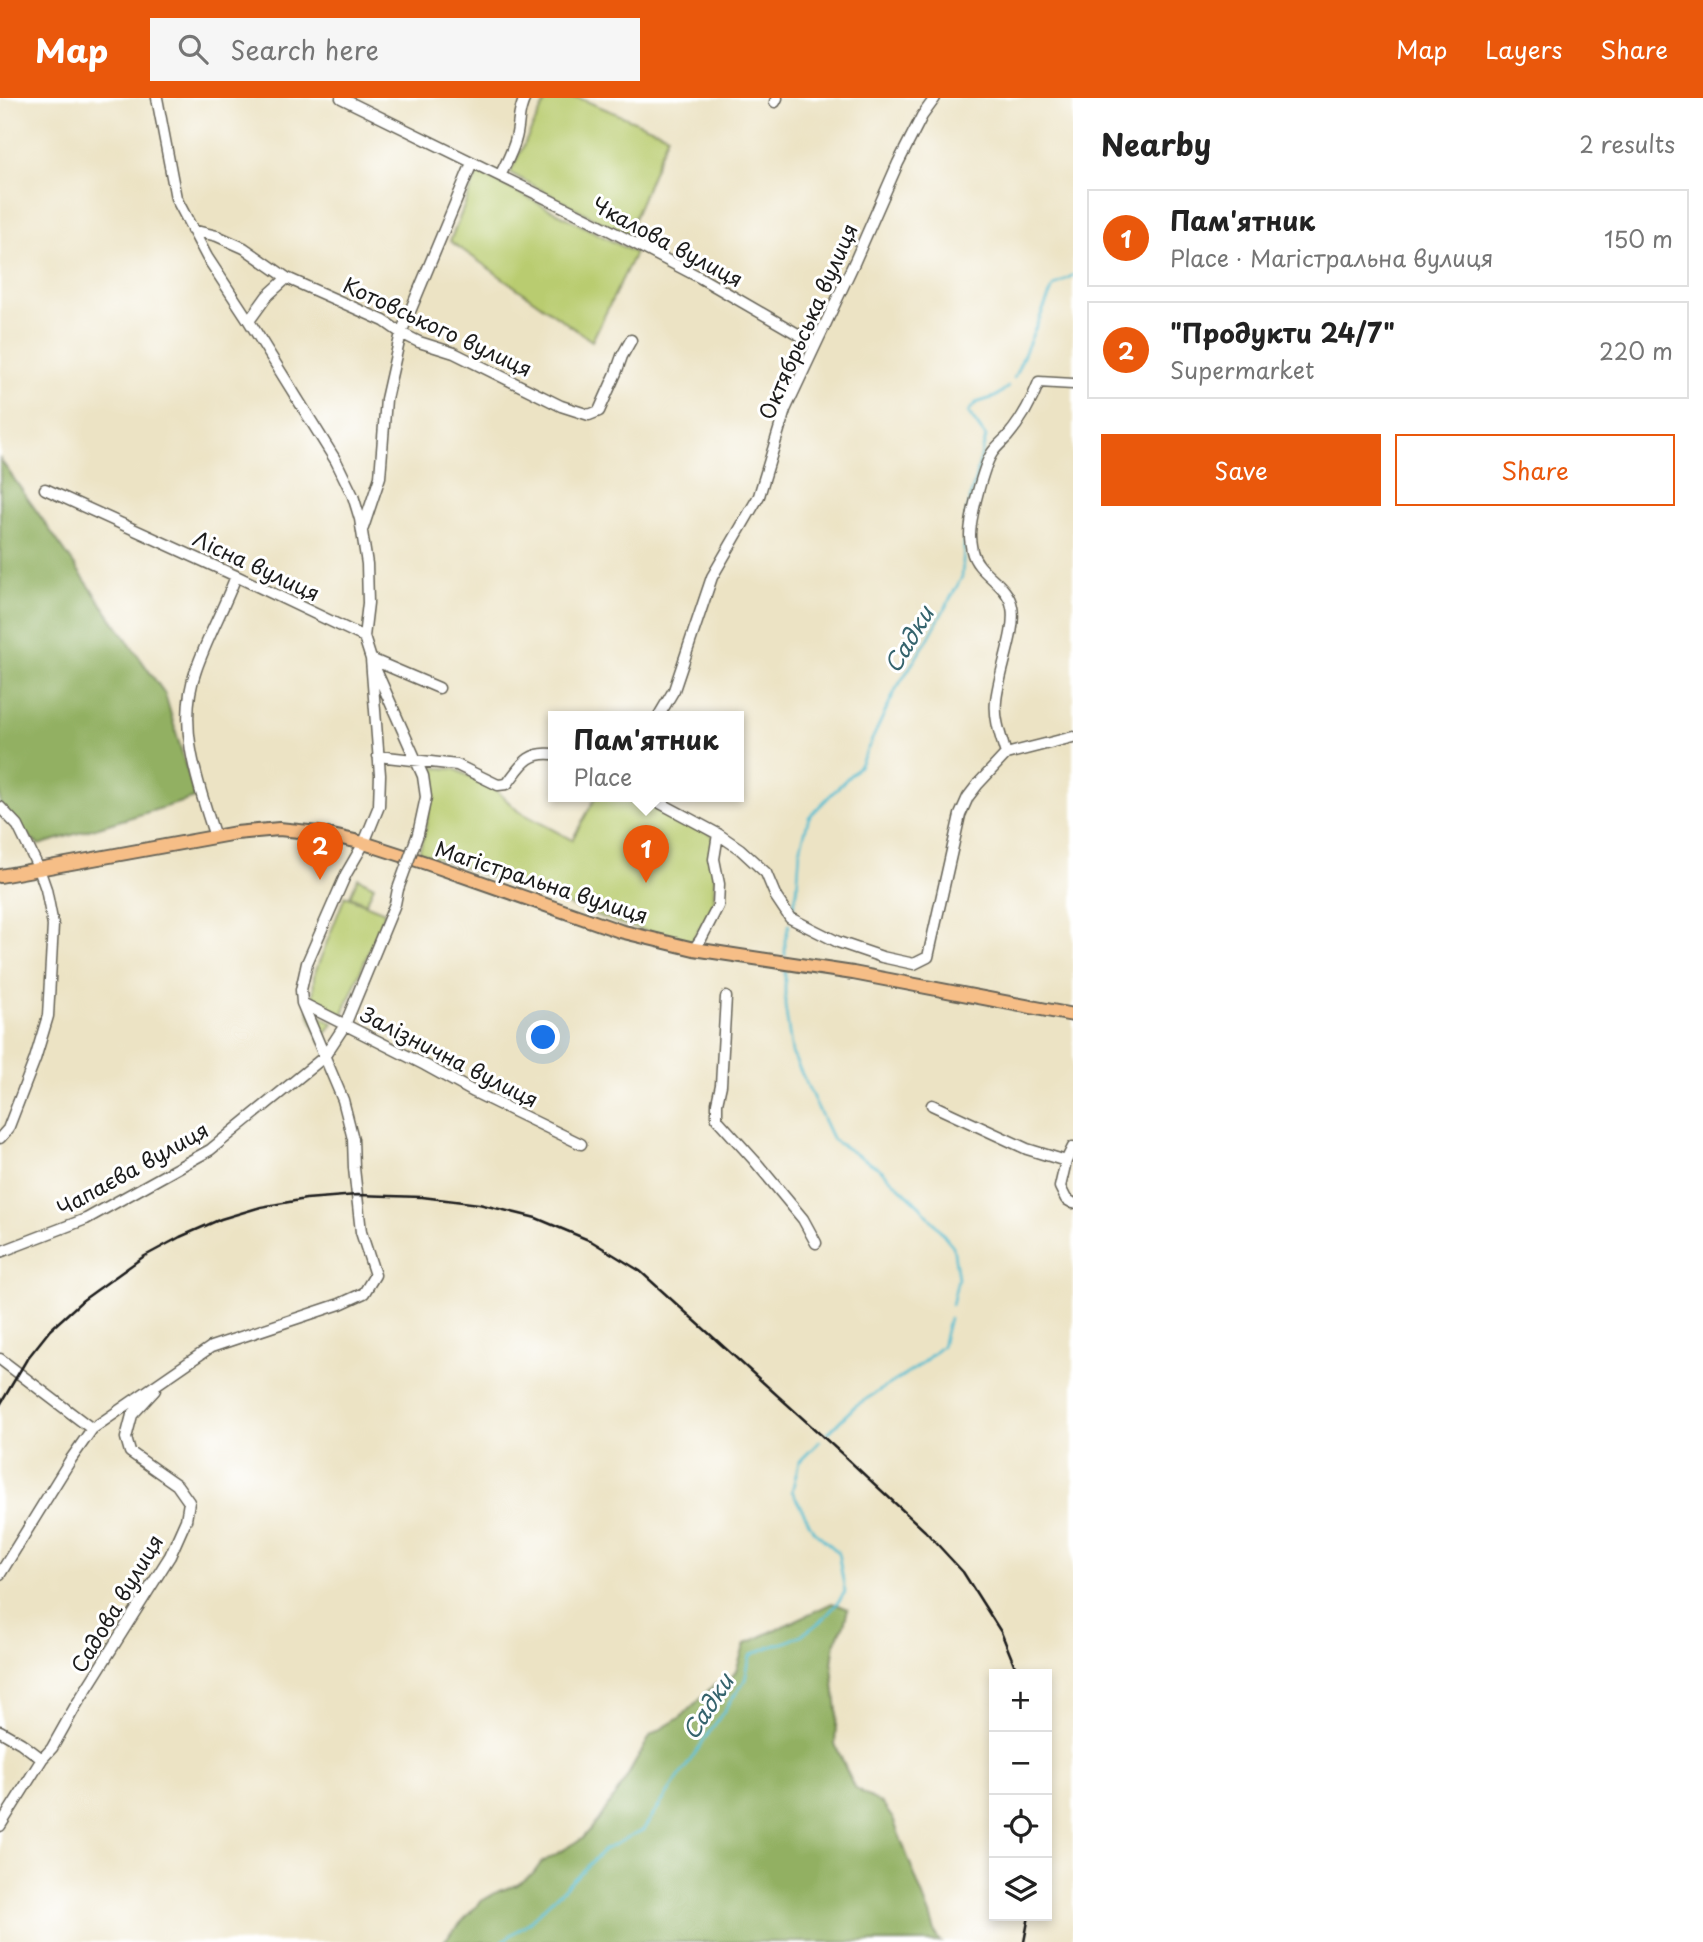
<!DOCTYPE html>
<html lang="en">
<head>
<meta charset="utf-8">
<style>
	body { margin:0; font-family:"Playpen Sans",sans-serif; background:#f6f6f6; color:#222 }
	.controls { position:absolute; right:21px; bottom:21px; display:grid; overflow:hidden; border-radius:0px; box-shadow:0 4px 10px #0003 }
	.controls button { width:63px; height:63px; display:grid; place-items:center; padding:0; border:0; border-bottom:2px solid #e0e0e0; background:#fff; color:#222; font:35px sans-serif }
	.you { position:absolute; left:544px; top:940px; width:24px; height:24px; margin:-18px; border:5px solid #fff; border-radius:50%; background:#1a73e8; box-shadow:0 0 0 10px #1a73e833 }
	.badge { display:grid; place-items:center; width:46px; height:46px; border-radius:50%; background:#ea580c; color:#fff; font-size:23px; font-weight:700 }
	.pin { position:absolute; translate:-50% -58px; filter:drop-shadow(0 2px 4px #0008) }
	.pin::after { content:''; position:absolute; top:37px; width:24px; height:21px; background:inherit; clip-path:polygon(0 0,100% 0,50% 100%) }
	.popup { position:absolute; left:548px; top:613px; width:196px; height:91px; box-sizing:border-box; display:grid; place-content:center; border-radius:0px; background:#fff; filter:drop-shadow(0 2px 5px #0005); font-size:23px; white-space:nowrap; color:#767676 }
	.popup b { font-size:26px; color:#222 }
	.popup::after { content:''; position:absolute; left:50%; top:100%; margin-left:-14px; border:14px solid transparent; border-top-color:#fff }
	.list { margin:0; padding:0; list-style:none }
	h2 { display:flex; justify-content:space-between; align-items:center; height:91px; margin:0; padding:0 28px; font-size:30px }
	h2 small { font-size:23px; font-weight:400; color:#767676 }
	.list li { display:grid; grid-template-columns:46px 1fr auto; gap:21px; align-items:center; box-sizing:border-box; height:98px; margin:0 14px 14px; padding:0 14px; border:2px solid #e0e0e0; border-radius:0px }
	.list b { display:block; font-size:26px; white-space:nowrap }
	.list p { margin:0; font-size:23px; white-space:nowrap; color:#767676 }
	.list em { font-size:23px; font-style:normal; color:#767676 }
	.actions { display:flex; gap:14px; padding:21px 28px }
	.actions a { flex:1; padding:16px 0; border:2px solid #ea580c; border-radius:0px; text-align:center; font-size:24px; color:#ea580c }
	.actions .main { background:#ea580c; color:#fff }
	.icon { flex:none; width:38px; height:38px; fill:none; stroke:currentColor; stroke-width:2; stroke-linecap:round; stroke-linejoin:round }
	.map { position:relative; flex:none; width:1073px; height:1844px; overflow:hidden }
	header { display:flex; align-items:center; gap:42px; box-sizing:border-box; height:98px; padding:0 35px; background:#ea580c; color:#fff }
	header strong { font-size:33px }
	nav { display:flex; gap:38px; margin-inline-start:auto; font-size:24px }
	.search { width:490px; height:63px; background:#f6f6f6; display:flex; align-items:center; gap:18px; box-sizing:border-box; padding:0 24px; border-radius:0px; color:#767676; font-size:26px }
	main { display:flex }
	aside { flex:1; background:#fff }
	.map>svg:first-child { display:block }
</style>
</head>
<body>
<header>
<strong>Map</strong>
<div class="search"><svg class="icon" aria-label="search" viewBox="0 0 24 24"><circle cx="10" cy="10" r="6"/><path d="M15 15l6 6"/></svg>Search here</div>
<nav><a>Map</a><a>Layers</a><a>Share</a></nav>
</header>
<main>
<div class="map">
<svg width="1073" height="1844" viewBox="0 0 1073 1844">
	<rect width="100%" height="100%" fill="#fff"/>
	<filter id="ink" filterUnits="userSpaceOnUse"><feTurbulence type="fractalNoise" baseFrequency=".0143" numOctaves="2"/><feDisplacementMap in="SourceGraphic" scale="14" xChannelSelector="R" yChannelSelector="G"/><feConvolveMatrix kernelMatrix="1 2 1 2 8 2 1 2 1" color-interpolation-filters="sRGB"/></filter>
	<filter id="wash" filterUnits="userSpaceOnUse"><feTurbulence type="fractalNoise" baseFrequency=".00686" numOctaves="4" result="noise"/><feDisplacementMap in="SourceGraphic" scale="28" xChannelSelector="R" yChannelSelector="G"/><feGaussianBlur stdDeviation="1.57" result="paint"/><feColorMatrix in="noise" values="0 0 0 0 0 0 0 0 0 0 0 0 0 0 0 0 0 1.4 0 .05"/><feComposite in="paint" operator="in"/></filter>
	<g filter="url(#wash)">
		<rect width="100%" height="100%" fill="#ece3c4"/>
		<path fill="#b9cc6f" stroke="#6a7446" stroke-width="2" d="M547 0H579L668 37 627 138 510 75Z
			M478 74 635 155 592 243 450 143Z
			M425 669 455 671 495 691 518 713 572 742 596 699H640L711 736 715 741 714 806 691 845 621 826 419 754C428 726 434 697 425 669Z
			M358 780 374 788 366 805 350 798Z
			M345 798 385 814 342 918 313 904 314 877Z
			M308 912 333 925 320 944Z"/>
		<path fill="#92b062" stroke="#57663f" stroke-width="2" d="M0 361 165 596 195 700 39 747 0 716Z
			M832 1505 848 1511 844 1527 835 1543 832 1567 837 1613 835 1646 854 1689 883 1707 893 1721 930 1817 937 1840 941 1844H443L480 1804 499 1793 517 1787 533 1776 541 1765 582 1741 598 1723 625 1682 651 1637 681 1619 714 1587 729 1582 736 1573 745 1546Z"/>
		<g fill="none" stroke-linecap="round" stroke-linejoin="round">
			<path stroke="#53bcd0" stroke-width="2.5" d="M1014 280 1053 189 1073 177
				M792 814 797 793 800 752 809 719 860 667 896 591 928 541 962 479 966 416 986 339 968 314 976 305 995 299 1008 289
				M785 857V842L789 827
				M785 872V908L792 955 833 1042 880 1071 920 1108 953 1148 958 1180 952 1207
				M828 1335 855 1308 916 1270 942 1248 949 1220
				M501 1844 528 1825 604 1752 643 1732 745 1582 750 1558C763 1550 777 1547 791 1542 814 1532 832 1514 845 1494L838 1454 813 1432 792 1393 799 1364 820 1343"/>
		</g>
	</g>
	<g filter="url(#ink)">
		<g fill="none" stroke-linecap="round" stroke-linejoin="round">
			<g stroke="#656257" stroke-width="13">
				<path id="minor" d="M157 0 176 100 207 159 249 223 336 363 353 398 360 421 367 466 368 505 364 539
					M341 0 590 122 699 179 815 246
					M775 4 777 0
					M500 78C506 65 513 53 516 40 520 25 517 15 525 0
					M192 132 217 138 244 150 287 180 384 223 401 235 419 244 454 255 561 308 589 317 599 313 616 275 622 258 631 242
					M249 223 267 198 287 180
					M45 391 236 478 364 539 371 561 423 678 426 699 418 736
					M363 430 380 379 386 301 401 235 472 65
					M371 561 439 590
					M658 619 674 592 712 479 759 398 785 312 855 163 898 65 922 18 935 0
					M1006 656C1001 639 994 621 996 603 998 577 1017 532 1012 509 1008 485 977 476 972 453 971 448 970 442 970 437 970 420 983 369 992 355 996 349 1002 344 1007 339 1020 324 1032 302 1039 284L1073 286
					M378 658 457 667 498 687 507 686C521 668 527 653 553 656
					M649 699 718 736 740 751 766 775 776 799 790 820 838 844 882 859 914 866 928 859 960 717 968 699 978 686 1006 656 1073 639
					M0 709 18 728 39 771 46 791 53 827 48 918 35 961 8 1031 0 1040
					M215 739C198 686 176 627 196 572 207 540 224 510 236 478
					M694 851 701 841 718 808 719 786 714 761 718 736
					M726 899 721 987 717 1005V1021L754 1062 803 1121 816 1145
					M302 905 425 967 474 994 581 1046
					M932 1007 1027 1051 1066 1063
					M1073 1049 1066 1063 1060 1089 1066 1101 1073 1105
					M0 1154 86 1121 210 1052 324 959 345 927 395 806 398 791
					M0 1261 92 1331
					M0 1476 71 1361 92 1331 211 1249 340 1206 364 1195 375 1177 361 1134 354 1070 353 1041 343 1002 302 905 301 892 307 865 346 776 364 745 379 708 380 677 371 561
					M0 1633 21 1645 42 1661
					M0 1728 42 1661 52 1650 75 1609 170 1458 186 1422 189 1404 177 1387 130 1354 126 1340 132 1317 155 1292"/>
			</g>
			<g stroke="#656257" stroke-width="16">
				<path id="major" d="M0 778 236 735 279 731 319 735 364 745 429 766 620 833 694 851 853 875 1073 917"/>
			</g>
			<use href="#minor" stroke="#fff" stroke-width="10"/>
			<use href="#major" stroke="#f6be87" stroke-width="12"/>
			<path stroke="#1c1c1c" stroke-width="2.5" d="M0 1307 27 1261 50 1232 83 1202 143 1159 180 1139 221 1121 261 1109 306 1101 357 1097 422 1099 479 1106 536 1120 591 1143 640 1173 841 1355 925 1433 963 1474 1001 1534 1018 1576
				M1024 1844 1029 1818"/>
			<g stroke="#656257" stroke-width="13" stroke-linecap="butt">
				<path id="minor-bridge" d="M398 791 418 736"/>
			</g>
			<use href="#minor-bridge" stroke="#fff" stroke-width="10"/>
		</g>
	</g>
	<g text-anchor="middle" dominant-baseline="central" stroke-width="6" stroke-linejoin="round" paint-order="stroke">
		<g font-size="21" fill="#1c1c1c" stroke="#fff">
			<text transform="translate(668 143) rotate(28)">Чкалова вулиця</text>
			<text transform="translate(807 223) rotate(-66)">Октябрьська вулиця</text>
			<text transform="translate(438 228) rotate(25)">Котовського вулиця</text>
			<text transform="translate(257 467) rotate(25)">Лісна вулиця</text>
			<text transform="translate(542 783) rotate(18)">Магістральна вулиця</text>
			<text transform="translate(450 958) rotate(27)">Залізнична вулиця</text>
			<text transform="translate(132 1070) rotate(-29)">Чапаєва вулиця</text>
			<text transform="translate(116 1505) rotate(-59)">Садова вулиця</text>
		</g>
		<g font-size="23" font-style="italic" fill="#35646d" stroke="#fff">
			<text transform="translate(908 541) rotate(-59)">Садки</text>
			<text transform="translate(707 1608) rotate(-57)">Садки</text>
		</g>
	</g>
</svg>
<div class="controls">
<button>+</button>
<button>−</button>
<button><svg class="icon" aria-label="locate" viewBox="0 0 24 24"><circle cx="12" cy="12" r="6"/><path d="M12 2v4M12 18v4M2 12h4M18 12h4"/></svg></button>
<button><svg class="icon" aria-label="layers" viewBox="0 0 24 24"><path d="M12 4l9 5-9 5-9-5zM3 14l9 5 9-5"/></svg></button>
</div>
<div class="you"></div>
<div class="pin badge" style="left:646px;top:785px">1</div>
<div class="popup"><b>Пам'ятник</b>Place</div>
<div class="pin badge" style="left:320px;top:782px">2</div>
</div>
<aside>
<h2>Nearby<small>2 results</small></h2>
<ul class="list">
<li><span class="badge">1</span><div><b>Пам'ятник</b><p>Place · Магістральна вулиця</p></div><em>150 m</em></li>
<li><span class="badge">2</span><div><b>&quot;Продукти 24/7&quot;</b><p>Supermarket</p></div><em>220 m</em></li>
</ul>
<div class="actions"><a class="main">Save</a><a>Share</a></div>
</aside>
</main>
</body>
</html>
